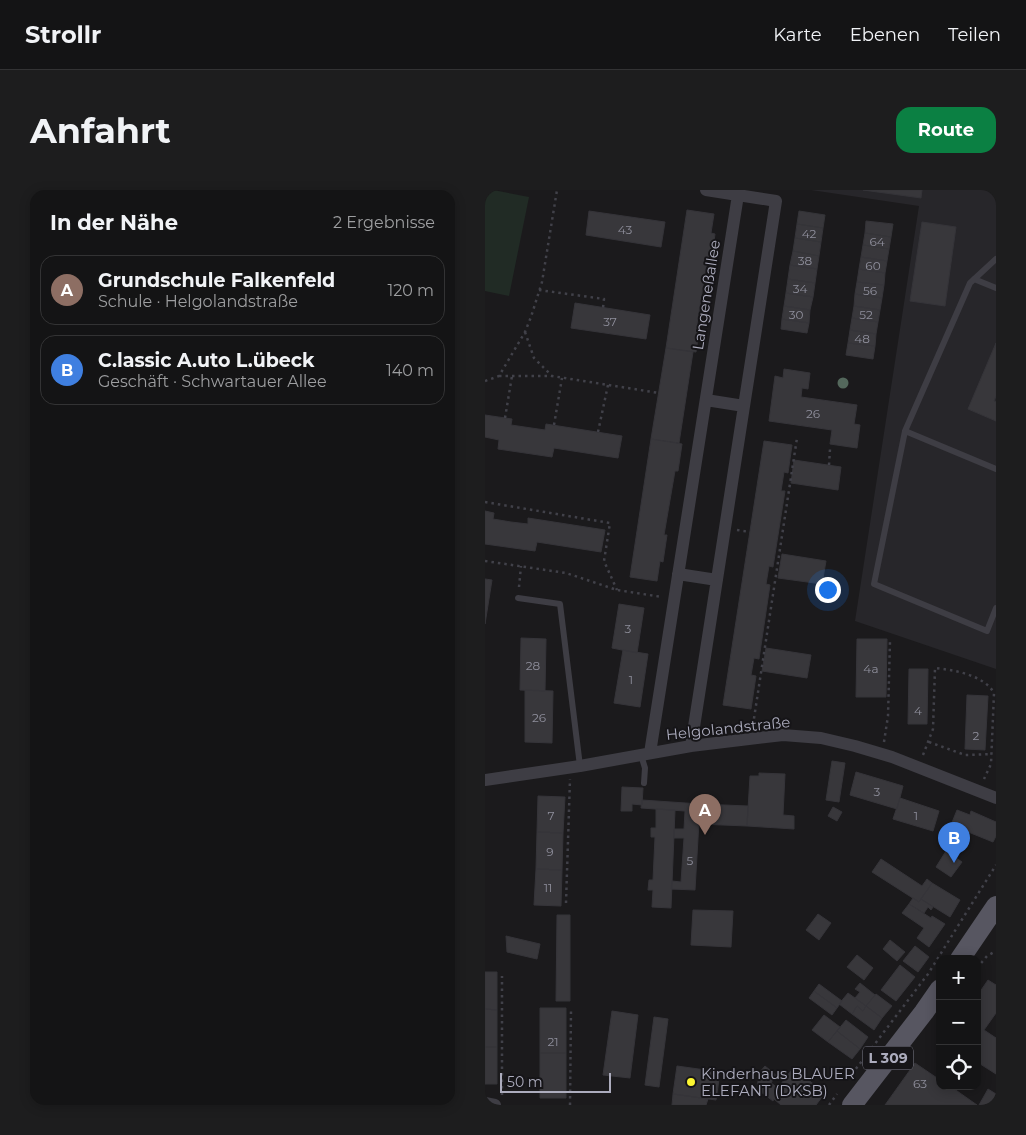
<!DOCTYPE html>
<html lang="de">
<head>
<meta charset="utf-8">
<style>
	body { margin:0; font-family:Montserrat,sans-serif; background:#1d1d1e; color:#f1f3f6 }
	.controls { position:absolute; right:15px; bottom:15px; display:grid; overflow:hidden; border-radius:10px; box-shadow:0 2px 12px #0003 }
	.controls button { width:45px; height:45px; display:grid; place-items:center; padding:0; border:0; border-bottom:1px solid #333334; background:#141415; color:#f1f3f6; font:25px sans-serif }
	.scale { position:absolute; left:15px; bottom:12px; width:111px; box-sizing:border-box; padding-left:5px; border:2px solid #acacbd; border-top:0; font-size:14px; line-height:18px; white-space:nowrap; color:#acacbd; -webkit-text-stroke:4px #161518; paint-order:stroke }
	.you { position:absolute; left:342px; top:399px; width:18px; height:18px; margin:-12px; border:4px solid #fff; border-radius:50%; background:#1a73e8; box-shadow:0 0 0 8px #1a73e833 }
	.badge { display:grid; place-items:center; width:32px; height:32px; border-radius:50%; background:#0b8043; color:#fff; font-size:16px; font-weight:700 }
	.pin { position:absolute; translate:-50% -41px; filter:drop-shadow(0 1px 2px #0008) }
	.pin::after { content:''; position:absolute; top:26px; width:18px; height:15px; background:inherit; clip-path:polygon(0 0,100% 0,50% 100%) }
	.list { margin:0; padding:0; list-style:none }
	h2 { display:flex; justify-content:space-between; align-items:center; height:65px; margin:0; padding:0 20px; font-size:21px }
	h2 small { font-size:16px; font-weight:400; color:#9d9ea0 }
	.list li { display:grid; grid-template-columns:32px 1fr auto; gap:15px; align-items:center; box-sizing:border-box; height:70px; margin:0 10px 10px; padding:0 10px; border:1px solid #333334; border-radius:15px }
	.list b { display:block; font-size:19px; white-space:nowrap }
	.list p { margin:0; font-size:16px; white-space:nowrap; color:#9d9ea0 }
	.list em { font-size:16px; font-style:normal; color:#9d9ea0 }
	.icon { flex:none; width:28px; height:28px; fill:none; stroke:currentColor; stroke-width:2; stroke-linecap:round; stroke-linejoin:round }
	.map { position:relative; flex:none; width:511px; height:915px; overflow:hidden; border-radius:15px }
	header { display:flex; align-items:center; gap:30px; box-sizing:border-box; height:70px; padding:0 25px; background:#141415; border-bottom:1px solid #333334 }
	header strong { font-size:24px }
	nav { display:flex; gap:28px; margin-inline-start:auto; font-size:18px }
	.intro { display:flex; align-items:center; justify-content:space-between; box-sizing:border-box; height:120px; padding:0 30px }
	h1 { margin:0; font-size:35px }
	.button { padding:12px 22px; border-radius:15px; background:#0b8043; color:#fff; font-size:18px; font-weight:700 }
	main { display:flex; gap:30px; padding:0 30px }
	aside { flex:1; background:#141415; border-radius:15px; box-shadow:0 2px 12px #0003 }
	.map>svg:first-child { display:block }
</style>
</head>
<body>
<header>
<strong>Strollr</strong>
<nav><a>Karte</a><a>Ebenen</a><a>Teilen</a></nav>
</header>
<div class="intro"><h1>Anfahrt</h1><a class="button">Route</a></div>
<main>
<aside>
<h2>In der Nähe<small>2 Ergebnisse</small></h2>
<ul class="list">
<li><span class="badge" style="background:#8d6e63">A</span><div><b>Grundschule Falkenfeld</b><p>Schule · Helgolandstraße</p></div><em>120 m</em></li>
<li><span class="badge" style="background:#3f7fe0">B</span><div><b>C.lassic A.uto L.übeck</b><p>Geschäft · Schwartauer Allee</p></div><em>140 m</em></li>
</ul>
</aside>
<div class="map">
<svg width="511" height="915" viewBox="0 0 511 915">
	<rect width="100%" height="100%" fill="#1b1a1c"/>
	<path fill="#27262a" d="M326 0H511V479L370 431 434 16Z"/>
	<path fill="#212b25" d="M0 0H8L44 7 24 106 0 101Z"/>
	<path fill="#38373b" stroke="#353439" d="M378 0H437L436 8Z
		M202 20 229 24 226 43 230 44 226 72 222 71 212 134 215 135 211 162 181 158Z
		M104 21 180 32 176 57 101 45Z
		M314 21 340 25 338 38 312 34Z
		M381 31 408 34 406 47 380 43Z
		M437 32 471 37 460 116 425 111Z
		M312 34 338 38 336 52 310 48Z
		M380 43 406 47 404 59 378 55Z
		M310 48 336 52 334 66 308 61Z
		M378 55 404 59 402 71 376 67Z
		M308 61 334 66 332 79 305 75Z
		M376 67 402 71 400 83 374 79Z
		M305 75 332 79 330 93 303 89Z
		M374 79 400 83 399 95 372 92Z
		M303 89 330 93 328 107 301 103Z
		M372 92 399 95 397 108 370 104Z
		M301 103 328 107 325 120 299 116Z
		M370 104 397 108 395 120 369 116Z
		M90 113 165 125 161 149 86 138Z
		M299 116 325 120 324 133 297 129Z
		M369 116 395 120 393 132 367 128Z
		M367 128 393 132 391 144 365 140Z
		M297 129 324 133 322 143 296 139Z
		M365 140 391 144 390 156 363 153Z
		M363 153 390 156 388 169 361 165Z
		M511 153V206L509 211 511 212V231L483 219Z
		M181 158 208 162 194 253 166 249Z
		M299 179 325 183 323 199 317 198 316 207 372 215 369 234 375 235 372 258 345 254 347 240 284 231 290 186 298 188Z
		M0 225 27 229 26 235 60 240 61 234 137 246 133 268 69 258 67 267 13 259 14 250 0 247Z
		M166 249 197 254 193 281H190L179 345H182L179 365 178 372 175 371 172 391 145 387Z
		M279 251 307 255 303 283 299 282 296 301H300L288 377 284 376 281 394 285 395 274 469 269 468 266 485 271 486 266 519 238 515Z
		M309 270 356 277 353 300 306 293Z
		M0 321 9 323 8 329 26 332 43 334V328L120 340 116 362 52 352 50 361 0 354Z
		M297 364 341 371 337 394 293 388Z
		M0 389 7 390 0 434Z
		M134 414 159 418 152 463 127 458Z
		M36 448 61 449 60 501 35 500Z
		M372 449H402L401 507H371Z
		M281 458 326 465 322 488 277 481Z
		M138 460 163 464 155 517 129 513Z
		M424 479H443L442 534H423Z
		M40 500 68 501 67 553 40 552Z
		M482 505 503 506 500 560 480 559Z
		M347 571 360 573 354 612 341 610Z
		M371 582 418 596 412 619 365 605Z
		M274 583 300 584 298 625 309 626V639L262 636 265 586H274Z
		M137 597 158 598 157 615 147 614V621H136Z
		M53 606 80 607 78 643 52 642Z
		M415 608 454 621 448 641 408 629Z
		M157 610 215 614 210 700 186 699 187 691 196 692 199 648H189V639H199L200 621 156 618Z
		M215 614 263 616 262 636 214 634Z
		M348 617 357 622 352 631 343 626Z
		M171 619 190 620 186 718 167 717 168 700H163L164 690H168L170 647H166V638H171Z
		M472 620 485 625 486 621 511 632V646L508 652 466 635Z
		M52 642 78 643 77 680 51 679Z
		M461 661 477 672 466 687 451 677Z
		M396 669 437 696 442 689 447 693 434 712 387 682Z
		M51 679 77 680 76 716 49 715Z
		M447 693 475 710 465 727 436 709Z
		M428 708 434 712 436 709 448 717 446 720 443 717 439 723 424 714Z
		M424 714 446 728 447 726 460 734 444 757 432 748 439 738 417 723Z
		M208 720 248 721 246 757 206 755Z
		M333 724 346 733 334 750 321 740Z
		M72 725H85V811H71Z
		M21 746 55 754 52 769 22 762Z
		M405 750 420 762 412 771 398 759Z
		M430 756 444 767 433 782 418 771Z
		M372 765 388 778 379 790 362 777Z
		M415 775 430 787 411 811 396 800Z
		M0 782H12V820L0 819Z
		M503 790 511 795V823L499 840 511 848V884L492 872V806Z
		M375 793 390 805 381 816 370 808 375 802 370 799Z
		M334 794 357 811 352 818 329 801Z
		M329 801 352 818 347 825 324 808Z
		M363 803 381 816 378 821 372 816 367 824 354 814Z
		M391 804 407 816 397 828 381 816Z
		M372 816 378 821 381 816 397 828 389 840 367 824Z
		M55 818H81V863H55Z
		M0 819 12 820V857H0Z
		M127 821 153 825 145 888 118 885Z
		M339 825 355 837 343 852 327 840Z
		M169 827 183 829 174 897 160 895Z
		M361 830 383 847 375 859 352 841Z
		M352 841 375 859 367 869 343 852Z
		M0 857H12V894H0Z
		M55 863H81V908H55Z
		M430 873 455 890V896H465L492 915H400Z
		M192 876 235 882 231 910 188 904Z
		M280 876 291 885 286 893 293 898 308 878 340 903 331 915H296L289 909 288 911 272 899 274 883Z
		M503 899 511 904V915H494Z
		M188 904 223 909 221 915H187Z"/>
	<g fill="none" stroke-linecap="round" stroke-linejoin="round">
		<path stroke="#414149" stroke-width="2.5" stroke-dasharray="2.5 4" stroke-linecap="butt" d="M54 100 119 109 118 118
			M40 142 49 168 67 186
			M14 186H67L174 203
			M0 191 14 186 40 142 46 127 57 92 72 0
			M20 228 27 186
			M69 235 77 188
			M113 242 123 195
			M344 275 345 259
			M0 312 125 333 119 371 132 400
			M252 340 265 342
			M0 371 81 383 132 400 177 407
			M34 397 36 376
			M268 535 312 248
			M399 552 403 526 405 451
			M444 552 480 565 507 564
			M438 565 448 539 450 478C469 480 499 485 509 503L506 574 499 589
			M81 713 85 589
			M492 778 502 766 511 761
			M367 884 443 784 511 675
			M17 905V786
			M85 915 86 820
			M344 915 352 904"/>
		<path stroke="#3e3d44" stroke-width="6" d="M511 69 485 93 420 241 511 279
			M489 89 511 98
			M420 241 389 394 502 441 511 418
			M33 408 75 414 95 576
			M156 565 160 578 159 593"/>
		<path stroke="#3e3d44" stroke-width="12" d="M221 210 259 216
			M193 384 232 390
			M206 556 291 11 221 0
			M165 563 253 5
			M0 590 95 576 206 556 298 545 336 548 370 556 407 567 511 608
			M0 913 10 915"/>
		<path stroke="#575661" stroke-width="20" d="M475 769 511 716
			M367 915 439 822 455 799"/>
	</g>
	<circle fill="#54685c" cx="358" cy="193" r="5.5"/>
	<circle fill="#fdf731" stroke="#161518" stroke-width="2" cx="206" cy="892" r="5"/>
	<g text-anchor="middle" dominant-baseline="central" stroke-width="4" stroke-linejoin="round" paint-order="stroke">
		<g font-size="12" fill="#8f8f9c">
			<text x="140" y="39">43</text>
			<text x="324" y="43">42</text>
			<text x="392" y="51">64</text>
			<text x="320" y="70">38</text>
			<text x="388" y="75">60</text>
			<text x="315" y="98">34</text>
			<text x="385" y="100">56</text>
			<text x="311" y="124">30</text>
			<text x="381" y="124">52</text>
			<text x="125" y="131">37</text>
			<text x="377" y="148">48</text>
			<text x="328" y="223">26</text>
			<text x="143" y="438">3</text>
			<text x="48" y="475">28</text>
			<text x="386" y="478">4a</text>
			<text x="146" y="489">1</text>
			<text x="433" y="520">4</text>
			<text x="54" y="527">26</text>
			<text x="491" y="545">2</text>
			<text x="392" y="601">3</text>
			<text x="66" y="625">7</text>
			<text x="431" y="625">1</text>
			<text x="65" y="661">9</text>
			<text x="205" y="670">5</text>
			<text x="63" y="697">11</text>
			<text x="68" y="851">21</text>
			<text x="435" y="893">63</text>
		</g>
		<rect fill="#161518" stroke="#7f7f8c" stroke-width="1" x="378" y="856.5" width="50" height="23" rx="4"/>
		<g font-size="14" font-weight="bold" fill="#acacbd">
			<text x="403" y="868">L 309</text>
		</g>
		<g font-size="15" fill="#acacbd" stroke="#161518">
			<text transform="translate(221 105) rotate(-81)">Langeneßallee</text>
			<text transform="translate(243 538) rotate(-6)">Helgolandstraße</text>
		</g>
		<g font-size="15" fill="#acacbd" stroke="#161518" text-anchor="start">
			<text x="216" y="883">Kinderhaus BLAUER<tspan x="216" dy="17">ELEFANT (DKSB)</tspan></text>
		</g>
	</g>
</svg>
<div class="controls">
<button>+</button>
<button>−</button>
<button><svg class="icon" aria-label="locate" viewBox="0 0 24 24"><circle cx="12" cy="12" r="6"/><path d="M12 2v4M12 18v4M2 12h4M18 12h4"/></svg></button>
</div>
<div class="scale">50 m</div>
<div class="you"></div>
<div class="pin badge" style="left:220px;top:645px;background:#8d6e63">A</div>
<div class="pin badge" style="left:469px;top:673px;background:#3f7fe0">B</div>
</div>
</main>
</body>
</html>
